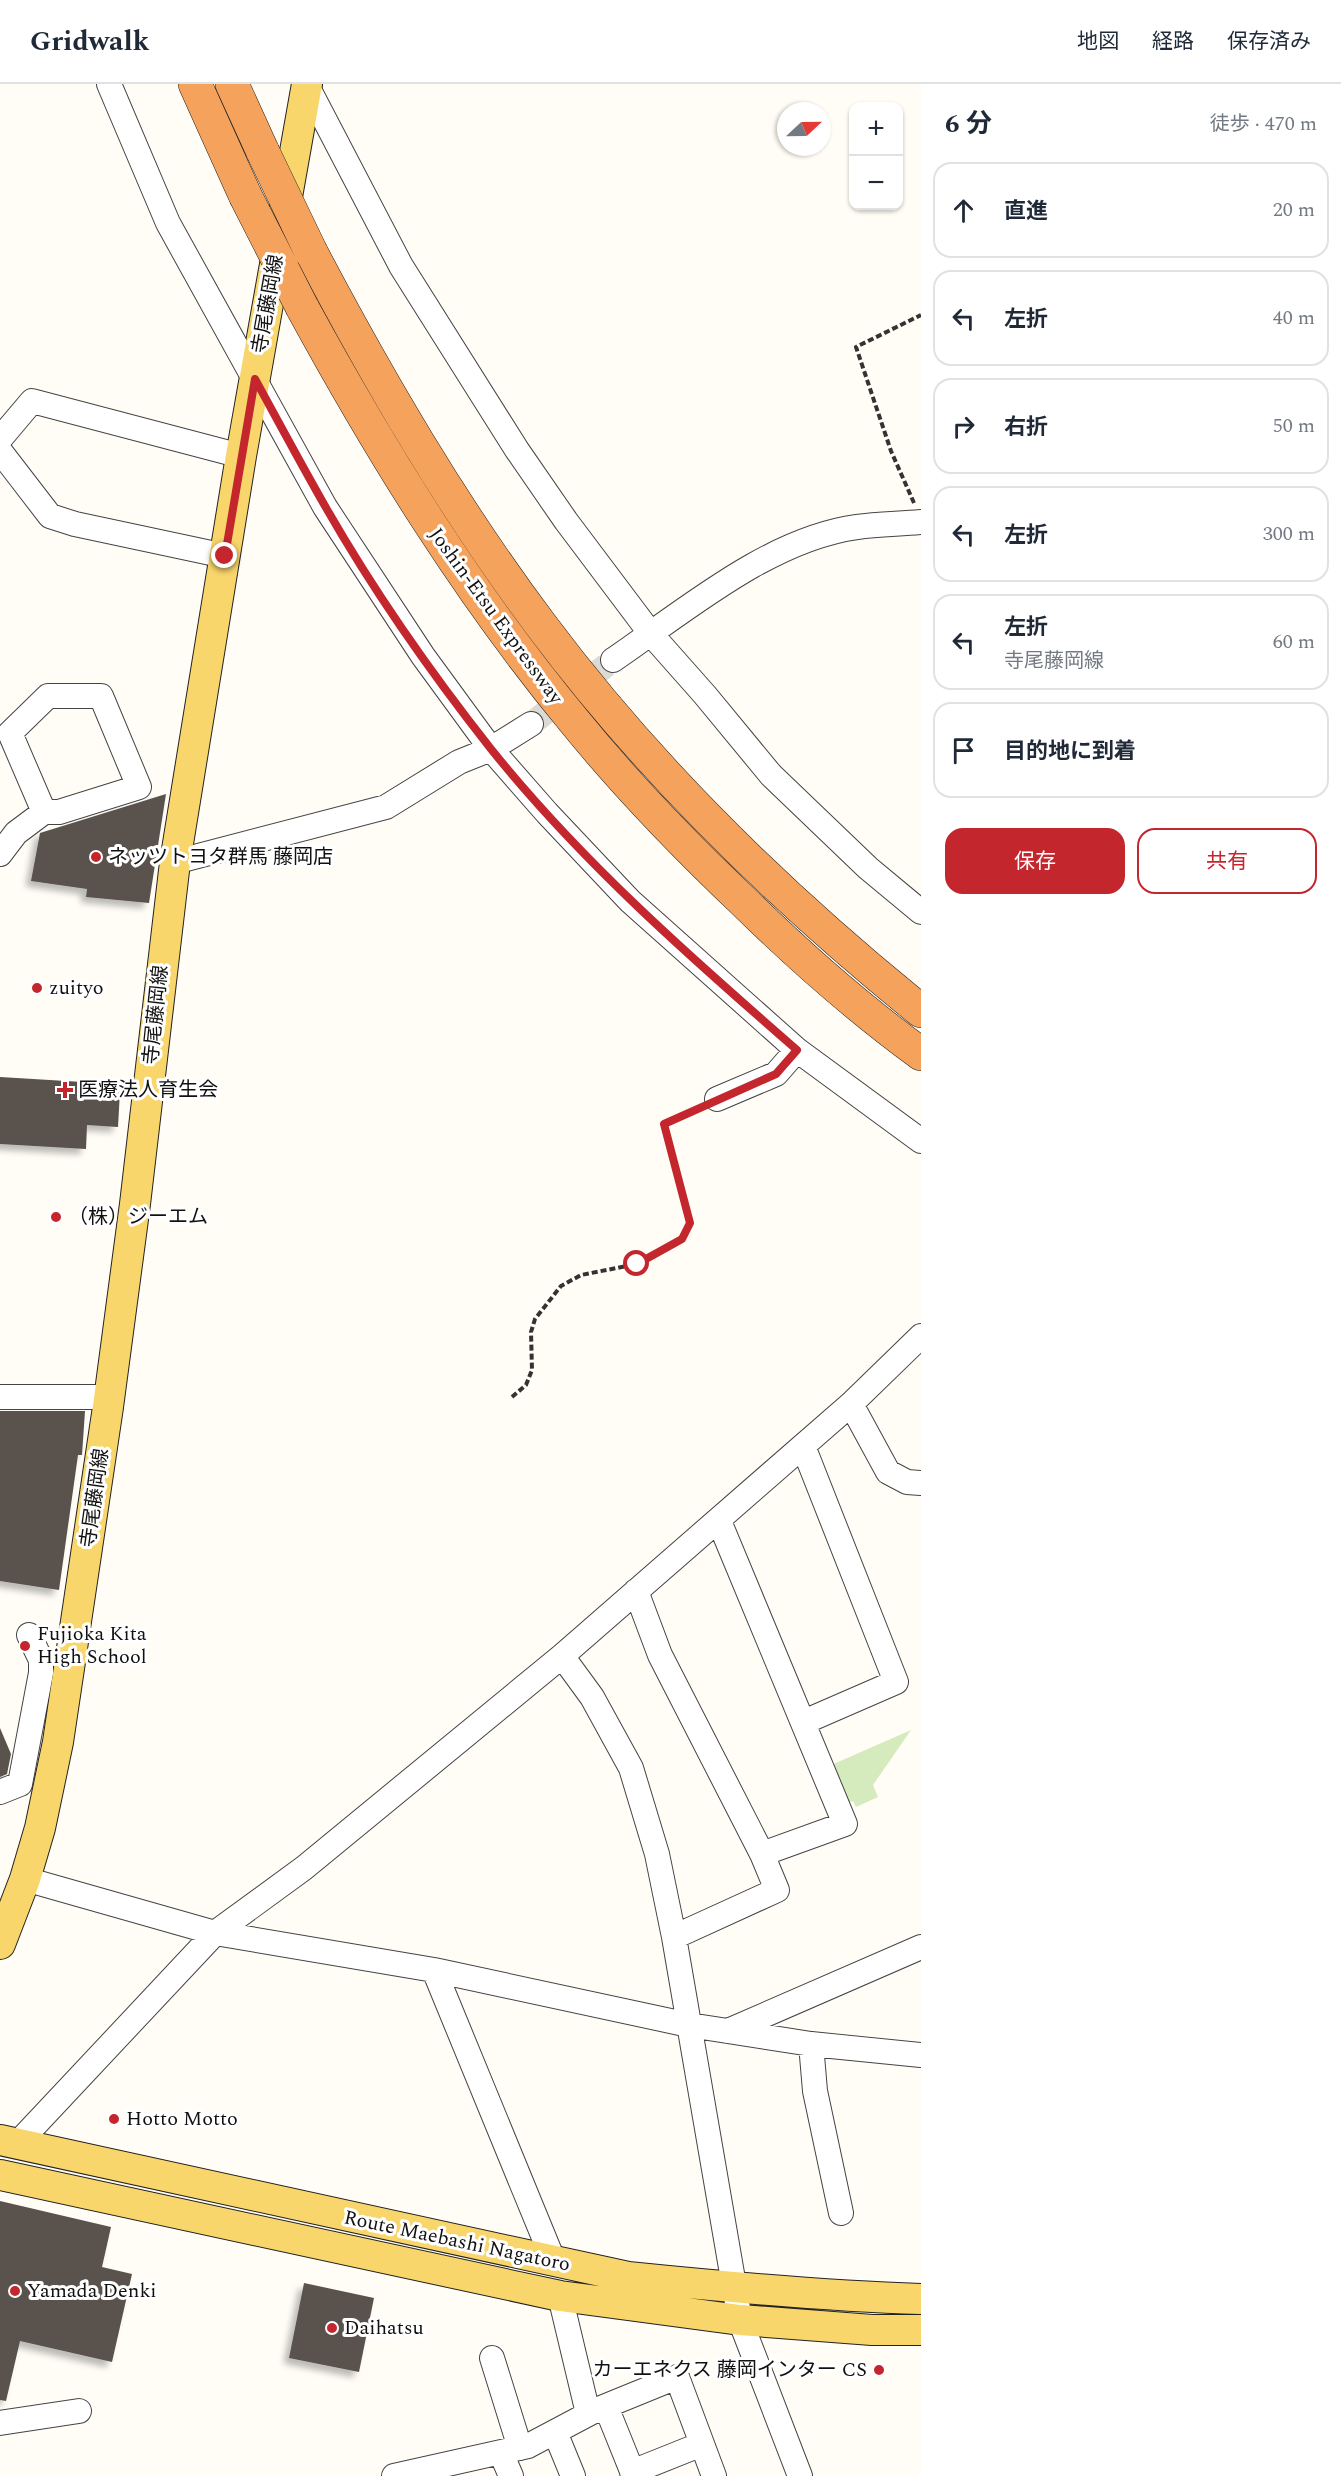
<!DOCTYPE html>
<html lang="ja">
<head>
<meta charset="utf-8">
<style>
	body { margin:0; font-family:Spectral,"Noto Sans JP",serif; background:#f2f2f3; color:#1f2937 }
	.controls { position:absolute; right:18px; top:18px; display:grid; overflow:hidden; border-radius:12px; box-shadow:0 2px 4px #0004 }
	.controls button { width:54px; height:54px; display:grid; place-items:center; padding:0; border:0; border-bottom:2px solid #e0e1e3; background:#fff; color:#1f2937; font:30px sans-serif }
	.compass { position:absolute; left:777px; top:18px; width:54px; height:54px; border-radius:50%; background:#fff; box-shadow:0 2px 4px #0004; rotate:68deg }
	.stop { position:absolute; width:18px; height:18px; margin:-14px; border:4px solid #c4262e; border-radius:50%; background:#fff }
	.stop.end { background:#c4262e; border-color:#fff; box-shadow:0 2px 6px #0008 }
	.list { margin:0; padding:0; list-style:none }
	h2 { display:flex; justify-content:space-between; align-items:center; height:78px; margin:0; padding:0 24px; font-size:26px }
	h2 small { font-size:20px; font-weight:400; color:#747a83 }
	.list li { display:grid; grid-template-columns:39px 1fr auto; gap:18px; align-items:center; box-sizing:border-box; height:96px; margin:0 12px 12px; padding:0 12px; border:2px solid #e0e1e3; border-radius:18px }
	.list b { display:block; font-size:22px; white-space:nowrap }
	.list p { margin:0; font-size:20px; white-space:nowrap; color:#747a83 }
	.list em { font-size:20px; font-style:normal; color:#747a83 }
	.actions { display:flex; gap:12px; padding:18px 24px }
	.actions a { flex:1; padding:14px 0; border:2px solid #c4262e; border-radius:18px; text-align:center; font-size:21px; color:#c4262e }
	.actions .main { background:#c4262e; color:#fff }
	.icon { flex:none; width:33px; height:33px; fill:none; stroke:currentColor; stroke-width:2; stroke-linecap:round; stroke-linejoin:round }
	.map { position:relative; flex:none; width:921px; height:2392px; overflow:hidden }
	header { display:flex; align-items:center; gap:36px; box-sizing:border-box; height:84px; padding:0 30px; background:#fff; border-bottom:2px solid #e0e1e3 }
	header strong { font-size:28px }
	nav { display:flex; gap:33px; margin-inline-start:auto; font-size:21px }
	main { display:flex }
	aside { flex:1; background:#fff }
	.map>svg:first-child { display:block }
</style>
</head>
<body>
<header>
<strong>Gridwalk</strong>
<nav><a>地図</a><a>経路</a><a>保存済み</a></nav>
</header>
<main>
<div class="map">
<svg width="921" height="2392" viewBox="0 0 921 2392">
	<defs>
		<filter id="shadow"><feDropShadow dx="-5.5" dy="5.5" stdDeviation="3" flood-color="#0004"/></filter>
	</defs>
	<rect width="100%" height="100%" fill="#fffdf5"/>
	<path fill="#d5ebbd" d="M911 1646 873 1701 878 1713 856 1723 853 1717 844 1720 829 1682Z"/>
	<path fill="#5a524d" filter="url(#shadow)" d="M166 710 149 819 86 813 87 805 31 797 40 749Z
		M0 993 99 999 100 1006 120 1007 118 1043 87 1041 86 1065 0 1060Z
		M0 1327H85L82 1371H78L59 1506 0 1497Z
		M0 1644 11 1670 7 1690 0 1693Z
		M0 2117 111 2143 102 2183 132 2190 112 2278 20 2257 6 2317 0 2316Z
		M304 2199 374 2214 359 2288 289 2274Z"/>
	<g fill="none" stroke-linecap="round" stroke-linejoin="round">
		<path stroke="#dbdad3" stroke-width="24" stroke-dasharray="24 12" stroke-linecap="butt" d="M531 640 613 576"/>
		<g stroke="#444" stroke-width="26">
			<path id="minor" d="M109 0 168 139 325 423 423 572 491 665 547 729 630 817 797 966 921 1057
				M306 0 401 182 517 366 566 437 651 550 705 611 771 691 868 784 921 828
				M0 355 32 317 241 372
				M0 367 50 432 75 440 225 472
				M613 576C685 527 769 455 857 443 878 440 900 440 921 438
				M0 770 16 749 44 728H59L139 703 101 612H48L10 649 44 728
				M175 778 386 723 459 678 491 665 531 640
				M717 1015 776 990 797 966
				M0 1313H109
				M851 1320 888 1388 907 1398 921 1399
				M803 1362 896 1598 804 1638
				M719 1437 845 1740 762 1770
				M636 1507 660 1571 762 1770 777 1806 674 1853
				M562 1572 592 1613 631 1684 657 1770 674 1853 740 2236 800 2392
				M0 1708 20 1700 41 1589V1576L29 1551
				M25 1795 215 1849 434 1886 689 1941 811 1960 921 1971
				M434 1886 554 2178
				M728 1947 921 1863
				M811 1960 815 2007 841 2129
				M17 2060 215 1849 304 1784 562 1572 851 1320 921 1252
				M560 2212 586 2321 609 2330 634 2392
				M492 2274 520 2364
				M0 2339 79 2327
				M555 2348 573 2392
				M501 2369 511 2392
				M632 2388 702 2360
				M394 2392 528 2362 596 2326 677 2293 714 2392"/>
		</g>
		<g stroke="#222" stroke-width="32">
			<path id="major" d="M0 1860 25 1795 40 1744 58 1658 108 1323 135 1120 175 778 241 372 307 0
				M0 2056 628 2193C726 2203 823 2212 921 2215
				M0 2091 560 2212 740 2236 872 2246H921"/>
		</g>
		<g stroke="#222" stroke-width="34">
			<path id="highway" d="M195 0 245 111
				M232 0 263 68
				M311 168C379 297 453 424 541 541 650 687 780 813 921 927
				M302 223C381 368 468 509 574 637 626 701 683 760 742 816 798 871 858 924 921 970"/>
		</g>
		<path stroke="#333" stroke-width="4" stroke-dasharray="6 3" stroke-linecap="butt" d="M914 419 891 367 856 263 921 231
			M512 1313 526 1301 532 1286 531 1248 535 1235 561 1202 581 1191 637 1180 682 1155 690 1139 664 1040 700 1023"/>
		<use href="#minor" stroke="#fff" stroke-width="24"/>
		<use href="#major" stroke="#f9d66b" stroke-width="30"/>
		<use href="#highway" stroke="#f5a25d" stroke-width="33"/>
		<g stroke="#222" stroke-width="34" stroke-linecap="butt">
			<path id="highway-bridge" d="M263 68 311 168
				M245 111 302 223"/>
		</g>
		<use href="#highway-bridge" stroke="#f5a25d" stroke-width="33"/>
	</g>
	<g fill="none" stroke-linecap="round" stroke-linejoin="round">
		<path stroke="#c4262e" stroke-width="8" d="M225 472 255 295C278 337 301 380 325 422 373 506 431 589 491 665 581 777 689 872 797 966L776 990 664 1040 690 1139 682 1155 637 1180"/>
	</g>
	<g fill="#c4262e" stroke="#fff" stroke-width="2">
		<circle cx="96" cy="773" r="6"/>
		<circle cx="37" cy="904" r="6"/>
		<path d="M62 997h6v6h6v6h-6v6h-6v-6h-6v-6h6z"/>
		<circle cx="56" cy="1133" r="6"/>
		<circle cx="25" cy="1562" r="6"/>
		<circle cx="114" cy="2035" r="6"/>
		<circle cx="15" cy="2207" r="6"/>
		<circle cx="332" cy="2244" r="6"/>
		<circle cx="879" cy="2286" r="6"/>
	</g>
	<g text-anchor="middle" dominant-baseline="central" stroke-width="6" stroke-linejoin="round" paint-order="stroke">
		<g font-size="20" fill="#111" stroke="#fff">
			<text transform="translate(268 220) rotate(-80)">寺尾藤岡線</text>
			<text transform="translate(496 532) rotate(54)">Joshin-Etsu Expressway</text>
			<text transform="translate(156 931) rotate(-84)">寺尾藤岡線</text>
			<text transform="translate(95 1414) rotate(-82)">寺尾藤岡線</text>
			<text transform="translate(457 2157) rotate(12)">Route Maebashi Nagatoro</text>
		</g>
		<g font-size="20" fill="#111" stroke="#fff" text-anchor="start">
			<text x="108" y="773">ネッツトヨタ群馬 藤岡店</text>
			<text x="49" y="904">zuityo</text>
			<text x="78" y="1006">医療法人育生会</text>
			<text x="68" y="1133">（株）ジーエム</text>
			<text x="37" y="1550">Fujioka Kita<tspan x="37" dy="23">High School</tspan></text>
			<text x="126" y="2035">Hotto Motto</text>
			<text x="27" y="2207">Yamada Denki</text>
			<text x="344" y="2244">Daihatsu</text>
			<text x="867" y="2286" text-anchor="end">カーエネクス 藤岡インター CS</text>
		</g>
	</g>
</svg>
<div class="controls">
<button>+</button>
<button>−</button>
</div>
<svg class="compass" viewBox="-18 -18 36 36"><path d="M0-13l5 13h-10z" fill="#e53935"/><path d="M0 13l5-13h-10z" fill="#747a83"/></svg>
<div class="stop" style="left:637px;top:1180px"></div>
<div class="stop end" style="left:225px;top:472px"></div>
</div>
<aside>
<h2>6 分<small>徒歩 · 470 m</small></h2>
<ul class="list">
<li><svg class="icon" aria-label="ahead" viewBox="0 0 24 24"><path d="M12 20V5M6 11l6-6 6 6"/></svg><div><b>直進</b></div><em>20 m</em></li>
<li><svg class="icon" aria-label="left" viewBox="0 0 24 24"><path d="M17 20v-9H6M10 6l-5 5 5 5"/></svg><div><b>左折</b></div><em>40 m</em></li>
<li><svg class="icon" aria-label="right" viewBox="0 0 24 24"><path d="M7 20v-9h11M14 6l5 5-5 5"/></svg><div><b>右折</b></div><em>50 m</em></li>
<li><svg class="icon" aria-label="left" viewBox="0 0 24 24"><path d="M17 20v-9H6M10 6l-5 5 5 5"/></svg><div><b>左折</b></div><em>300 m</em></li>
<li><svg class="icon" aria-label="left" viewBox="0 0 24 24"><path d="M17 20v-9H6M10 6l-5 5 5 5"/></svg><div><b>左折</b><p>寺尾藤岡線</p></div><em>60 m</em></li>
<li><svg class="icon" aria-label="arrive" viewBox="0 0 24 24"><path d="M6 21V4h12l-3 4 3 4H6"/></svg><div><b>目的地に到着</b></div></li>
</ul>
<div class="actions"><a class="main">保存</a><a>共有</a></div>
</aside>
</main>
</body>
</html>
